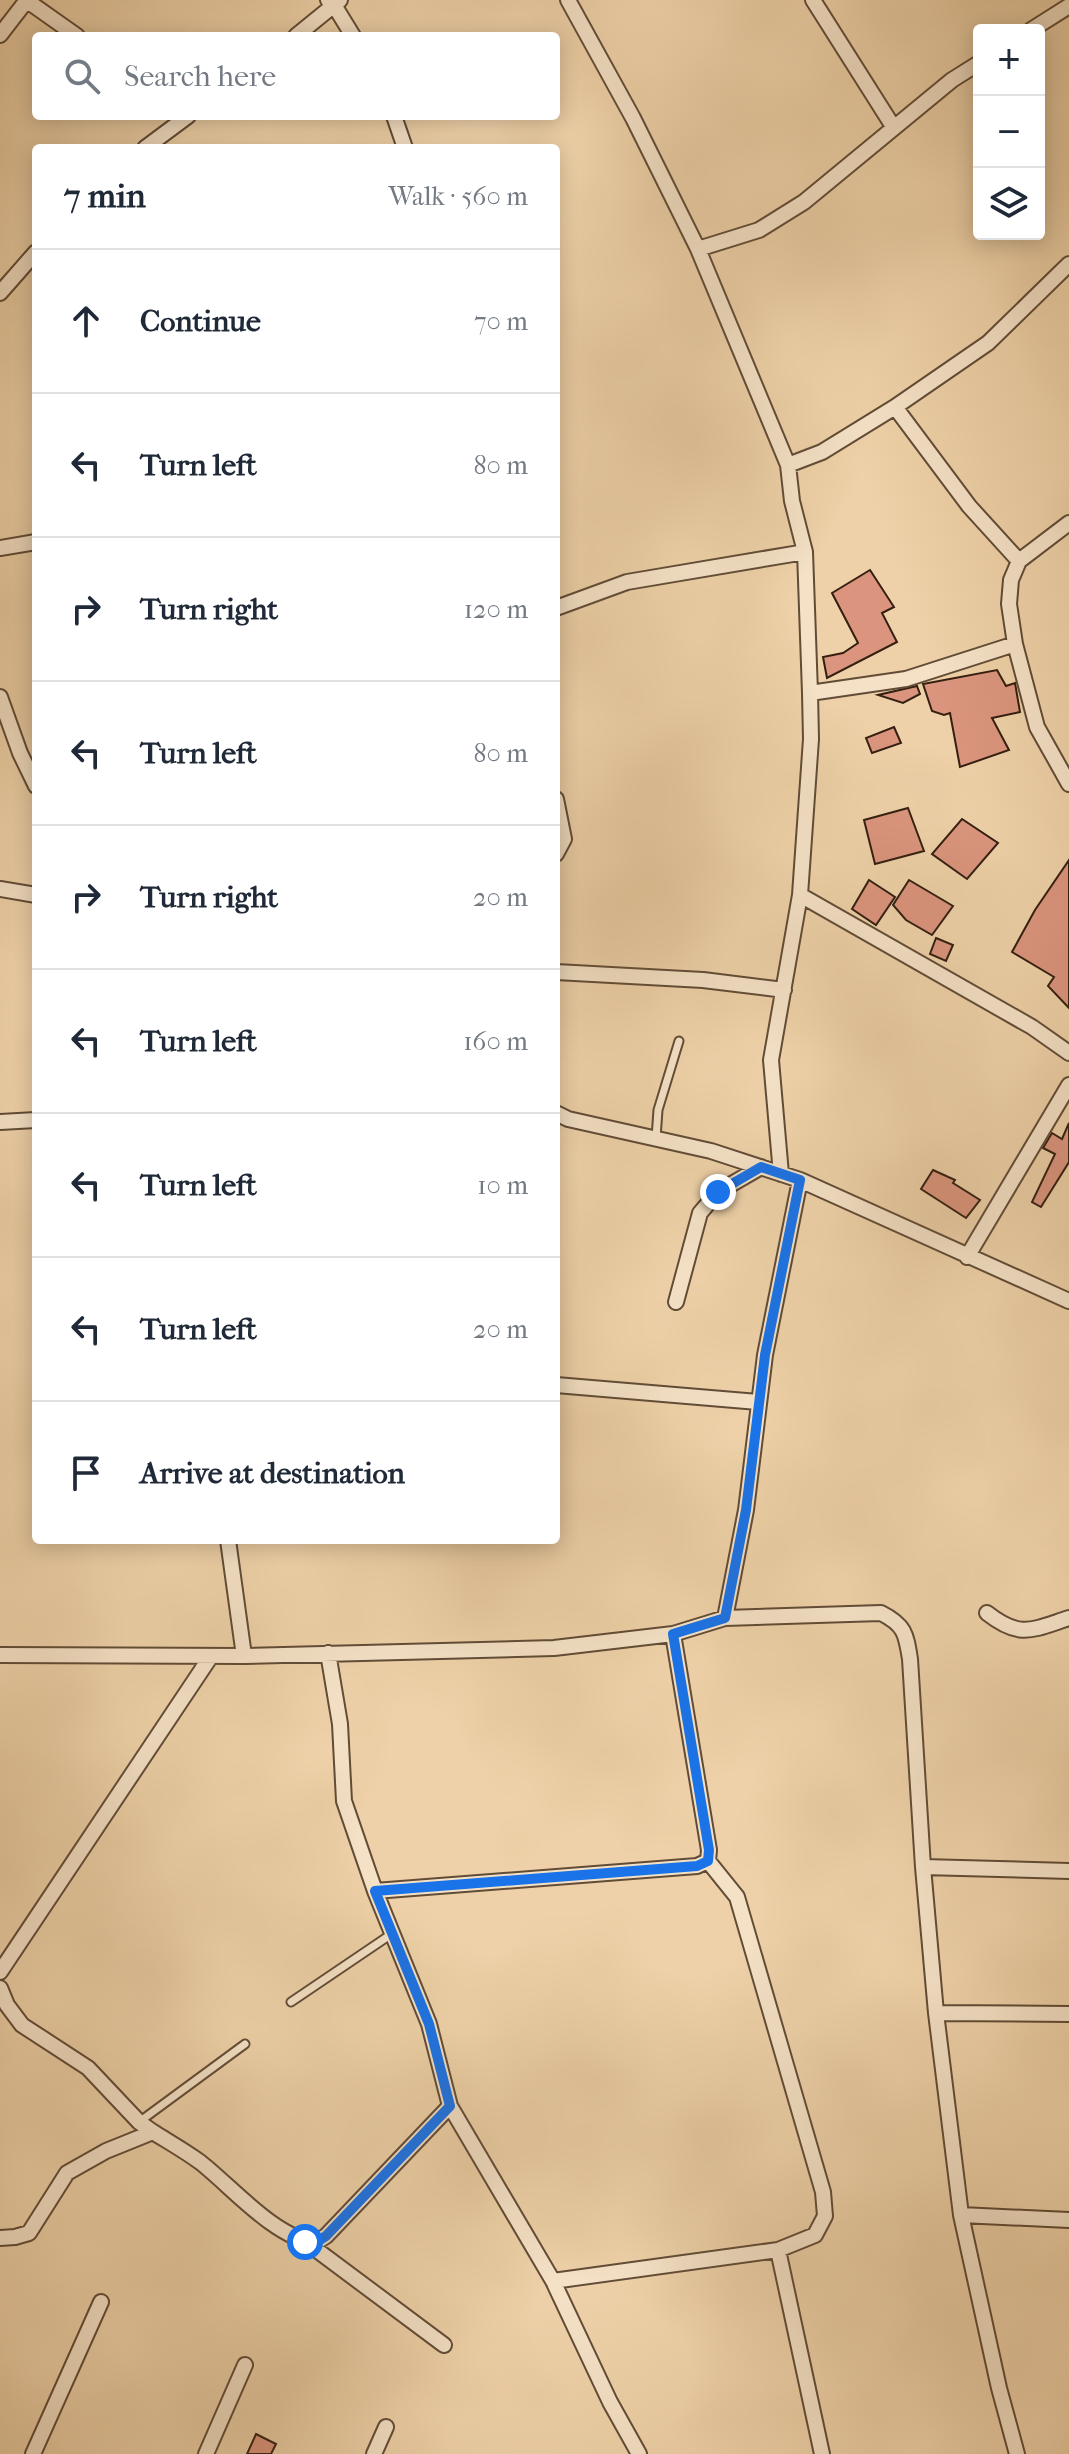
<!DOCTYPE html>
<html lang="en">
<head>
<meta charset="utf-8">
<style>
	body { margin:0; font-family:"IM FELL French Canon",serif; background:#f6f6f7; color:#1f2937 }
	.controls { position:absolute; right:24px; top:24px; display:grid; overflow:hidden; border-radius:8px; box-shadow:0 4px 20px #0003 }
	.controls button { width:72px; height:72px; display:grid; place-items:center; padding:0; border:0; border-bottom:2px solid #e0e1e3; background:#fff; color:#1f2937; font:40px sans-serif }
	.stop { position:absolute; width:24px; height:24px; margin:-18px; border:6px solid #1a73e8; border-radius:50%; background:#fff }
	.stop.end { background:#1a73e8; border-color:#fff; box-shadow:0 2px 8px #0008 }
	.list { margin:0; padding:0; list-style:none }
	h2 { display:flex; justify-content:space-between; align-items:center; height:104px; margin:0; padding:0 32px; font-size:34px }
	h2 small { font-size:26px; font-weight:400; color:#747a83 }
	.list li { display:grid; grid-template-columns:52px 1fr auto; gap:24px; align-items:center; box-sizing:border-box; height:144px; padding:0 32px; border-top:2px solid #e0e1e3 }
	.list b { display:block; font-size:30px; white-space:nowrap }
	.list em { font-size:26px; font-style:normal; color:#747a83 }
	.icon { flex:none; width:44px; height:44px; fill:none; stroke:currentColor; stroke-width:2; stroke-linecap:round; stroke-linejoin:round }
	.map { position:relative; flex:none; width:1069px; height:2454px; overflow:hidden }
	.search { position:absolute; background:#fff; box-shadow:0 4px 20px #0003; left:32px; top:32px; width:528px; height:88px; display:flex; align-items:center; gap:20px; box-sizing:border-box; padding:0 28px; border-radius:8px; color:#747a83; font-size:30px }
	.panel { position:absolute; background:#fff; box-shadow:0 4px 20px #0003; left:32px; top:144px; width:528px; height:1400px; border-radius:8px }
	.map>svg:first-child { display:block }
</style>
</head>
<body>
<div class="map">
<svg width="1069" height="2454" viewBox="0 0 1069 2454">
	<rect width="100%" height="100%" fill="#eed1a8"/>
	<filter id="stains"><feTurbulence type="fractalNoise" baseFrequency=".0025" numOctaves="4"/><feColorMatrix values="0 0 0 0 .2 0 0 0 0 .09 0 0 0 0 .02 0 0 0 .5 -.17"/></filter>
	<radialGradient id="worn" r=".72"><stop offset=".6" stop-color="#630" stop-opacity="0"/><stop offset="1" stop-color="#630" stop-opacity=".3"/></radialGradient>
	<path fill="#db957e" stroke="#341f11" stroke-width="2" d="M870 570 894 607 882 613 897 642 827 678 823 657 843 653 858 643 832 593Z
		M997 670 1006 686 1015 683 1020 712 992 718 1009 750 960 767 950 713 944 715 932 711 923 684Z
		M917 686 920 694 903 703 878 695Z
		M894 727 901 743 872 753 866 738Z
		M908 808 924 851 875 864 864 820Z
		M962 819 998 843 967 879 932 854Z
		M1069 860V1008L1048 986 1054 977 1012 952 1035 910Z
		M869 880 895 897 876 925 852 909Z
		M909 880 953 906 932 935 906 920 893 905Z
		M936 938 953 945 946 961 930 954Z
		M1069 1123V1162L1041 1207 1032 1202 1055 1154 1043 1148 1052 1133 1062 1139Z
		M933 1170 955 1180 953 1183 980 1200 966 1218 921 1189Z
		M256 2434 276 2444 271 2454H247Z"/>
	<g fill="none" stroke-linecap="round" stroke-linejoin="round">
		<g stroke="#624c37" stroke-width="11">
			<path id="lane" d="M656 1138 658 1110 679 1041
				M291 2002 393 1933
				M139 2122 245 2044"/>
		</g>
		<g stroke="#624c37" stroke-width="18">
			<path id="street" d="M26 0 77 36
				M340 0 334 5 353 36
				M568 0 633 118 698 249 788 465 792 501 805 552 810 693
				M813 0 894 128
				M1031 30 1069 6
				M0 35 27 0
				M296 36 334 5 328 0
				M394 116 405 148
				M145 148 188 116
				M698 249 759 230 804 202 952 80 979 63
				M0 293 36 252
				M895 407 969 506 1019 561
				M788 465 822 452 895 407 988 343 1069 264
				M1069 523 1019 561 1011 580 1009 604 1015 644 1037 727 1069 784
				M0 548 36 542
				M556 608 627 582 805 552
				M0 697 20 753 36 786
				M556 799 564 839 556 854
				M0 889 36 895
				M800 895 1032 1027 1069 1053
				M556 972 703 980 784 990
				M556 1113 568 1119 711 1151 800 1180 1069 1301
				M0 1122 36 1120
				M781 1174 771 1060 800 895 811 739 810 693 906 679 1015 644
				M967 1257 1069 1085
				M676 1302 700 1213 718 1192 761 1167
				M556 1385 758 1402
				M228 1540 244 1656
				M987 1613C1020 1639 1032 1630 1069 1618
				M725 1618 746 1510 765 1355 800 1180
				M328 1653 340 1724 344 1801 375 1891 429 2024 450 2106 553 2281 610 2402 639 2454
				M0 1655 244 1656 554 1648 673 1634 725 1618 881 1613C905 1625 906 1634 910 1659L923 1867 936 2013 961 2215 999 2388 1017 2454
				M923 1867 1069 1871
				M375 1891 697 1866 708 1861 709 1850 673 1634
				M0 1972 211 1656
				M0 1988 7 2005 22 2025 88 2068 139 2122 153 2132
				M936 2013 1069 2014
				M961 2215 1069 2220
				M0 2238 15 2237 29 2233 67 2173 106 2151 153 2132C169 2142 185 2151 200 2162 232 2187 274 2237 315 2243L326 2236 450 2106
				M306 2242 444 2345
				M778 2250 822 2454
				M553 2281 778 2250 815 2235 825 2216 823 2192 737 1897 708 1861
				M33 2454 101 2302
				M206 2454 245 2365
				M374 2454 386 2427"/>
		</g>
		<use href="#lane" stroke="#f4e1c6" stroke-width="7"/>
		<use href="#street" stroke="#f4e1c6" stroke-width="14"/>
	</g>
	<g fill="none" stroke-linecap="round" stroke-linejoin="round">
		<path stroke="#1a73e8" stroke-width="10" d="M305 2242 315 2243 326 2236 450 2106 429 2024 375 1891 697 1866 708 1861 709 1850 673 1634 725 1618 746 1510 765 1355 800 1180 761 1167 718 1192"/>
	</g>
	<rect width="100%" height="100%" filter="url(#stains)"/>
	<rect width="100%" height="100%" fill="url(#worn)"/>
</svg>
<div class="controls">
<button>+</button>
<button>−</button>
<button><svg class="icon" aria-label="layers" viewBox="0 0 24 24"><path d="M12 4l9 5-9 5-9-5zM3 14l9 5 9-5"/></svg></button>
</div>
<div class="stop" style="left:305px;top:2242px"></div>
<div class="stop end" style="left:718px;top:1192px"></div>
<div class="search"><svg class="icon" aria-label="search" viewBox="0 0 24 24"><circle cx="10" cy="10" r="6"/><path d="M15 15l6 6"/></svg>Search here</div>
<section class="panel">
<h2>7 min<small>Walk · 560 m</small></h2>
<ul class="list">
<li><svg class="icon" aria-label="ahead" viewBox="0 0 24 24"><path d="M12 20V5M6 11l6-6 6 6"/></svg><div><b>Continue</b></div><em>70 m</em></li>
<li><svg class="icon" aria-label="left" viewBox="0 0 24 24"><path d="M17 20v-9H6M10 6l-5 5 5 5"/></svg><div><b>Turn left</b></div><em>80 m</em></li>
<li><svg class="icon" aria-label="right" viewBox="0 0 24 24"><path d="M7 20v-9h11M14 6l5 5-5 5"/></svg><div><b>Turn right</b></div><em>120 m</em></li>
<li><svg class="icon" aria-label="left" viewBox="0 0 24 24"><path d="M17 20v-9H6M10 6l-5 5 5 5"/></svg><div><b>Turn left</b></div><em>80 m</em></li>
<li><svg class="icon" aria-label="right" viewBox="0 0 24 24"><path d="M7 20v-9h11M14 6l5 5-5 5"/></svg><div><b>Turn right</b></div><em>20 m</em></li>
<li><svg class="icon" aria-label="left" viewBox="0 0 24 24"><path d="M17 20v-9H6M10 6l-5 5 5 5"/></svg><div><b>Turn left</b></div><em>160 m</em></li>
<li><svg class="icon" aria-label="left" viewBox="0 0 24 24"><path d="M17 20v-9H6M10 6l-5 5 5 5"/></svg><div><b>Turn left</b></div><em>10 m</em></li>
<li><svg class="icon" aria-label="left" viewBox="0 0 24 24"><path d="M17 20v-9H6M10 6l-5 5 5 5"/></svg><div><b>Turn left</b></div><em>20 m</em></li>
<li><svg class="icon" aria-label="arrive" viewBox="0 0 24 24"><path d="M6 21V4h12l-3 4 3 4H6"/></svg><div><b>Arrive at destination</b></div></li>
</ul>
</section>
</div>
</body>
</html>
